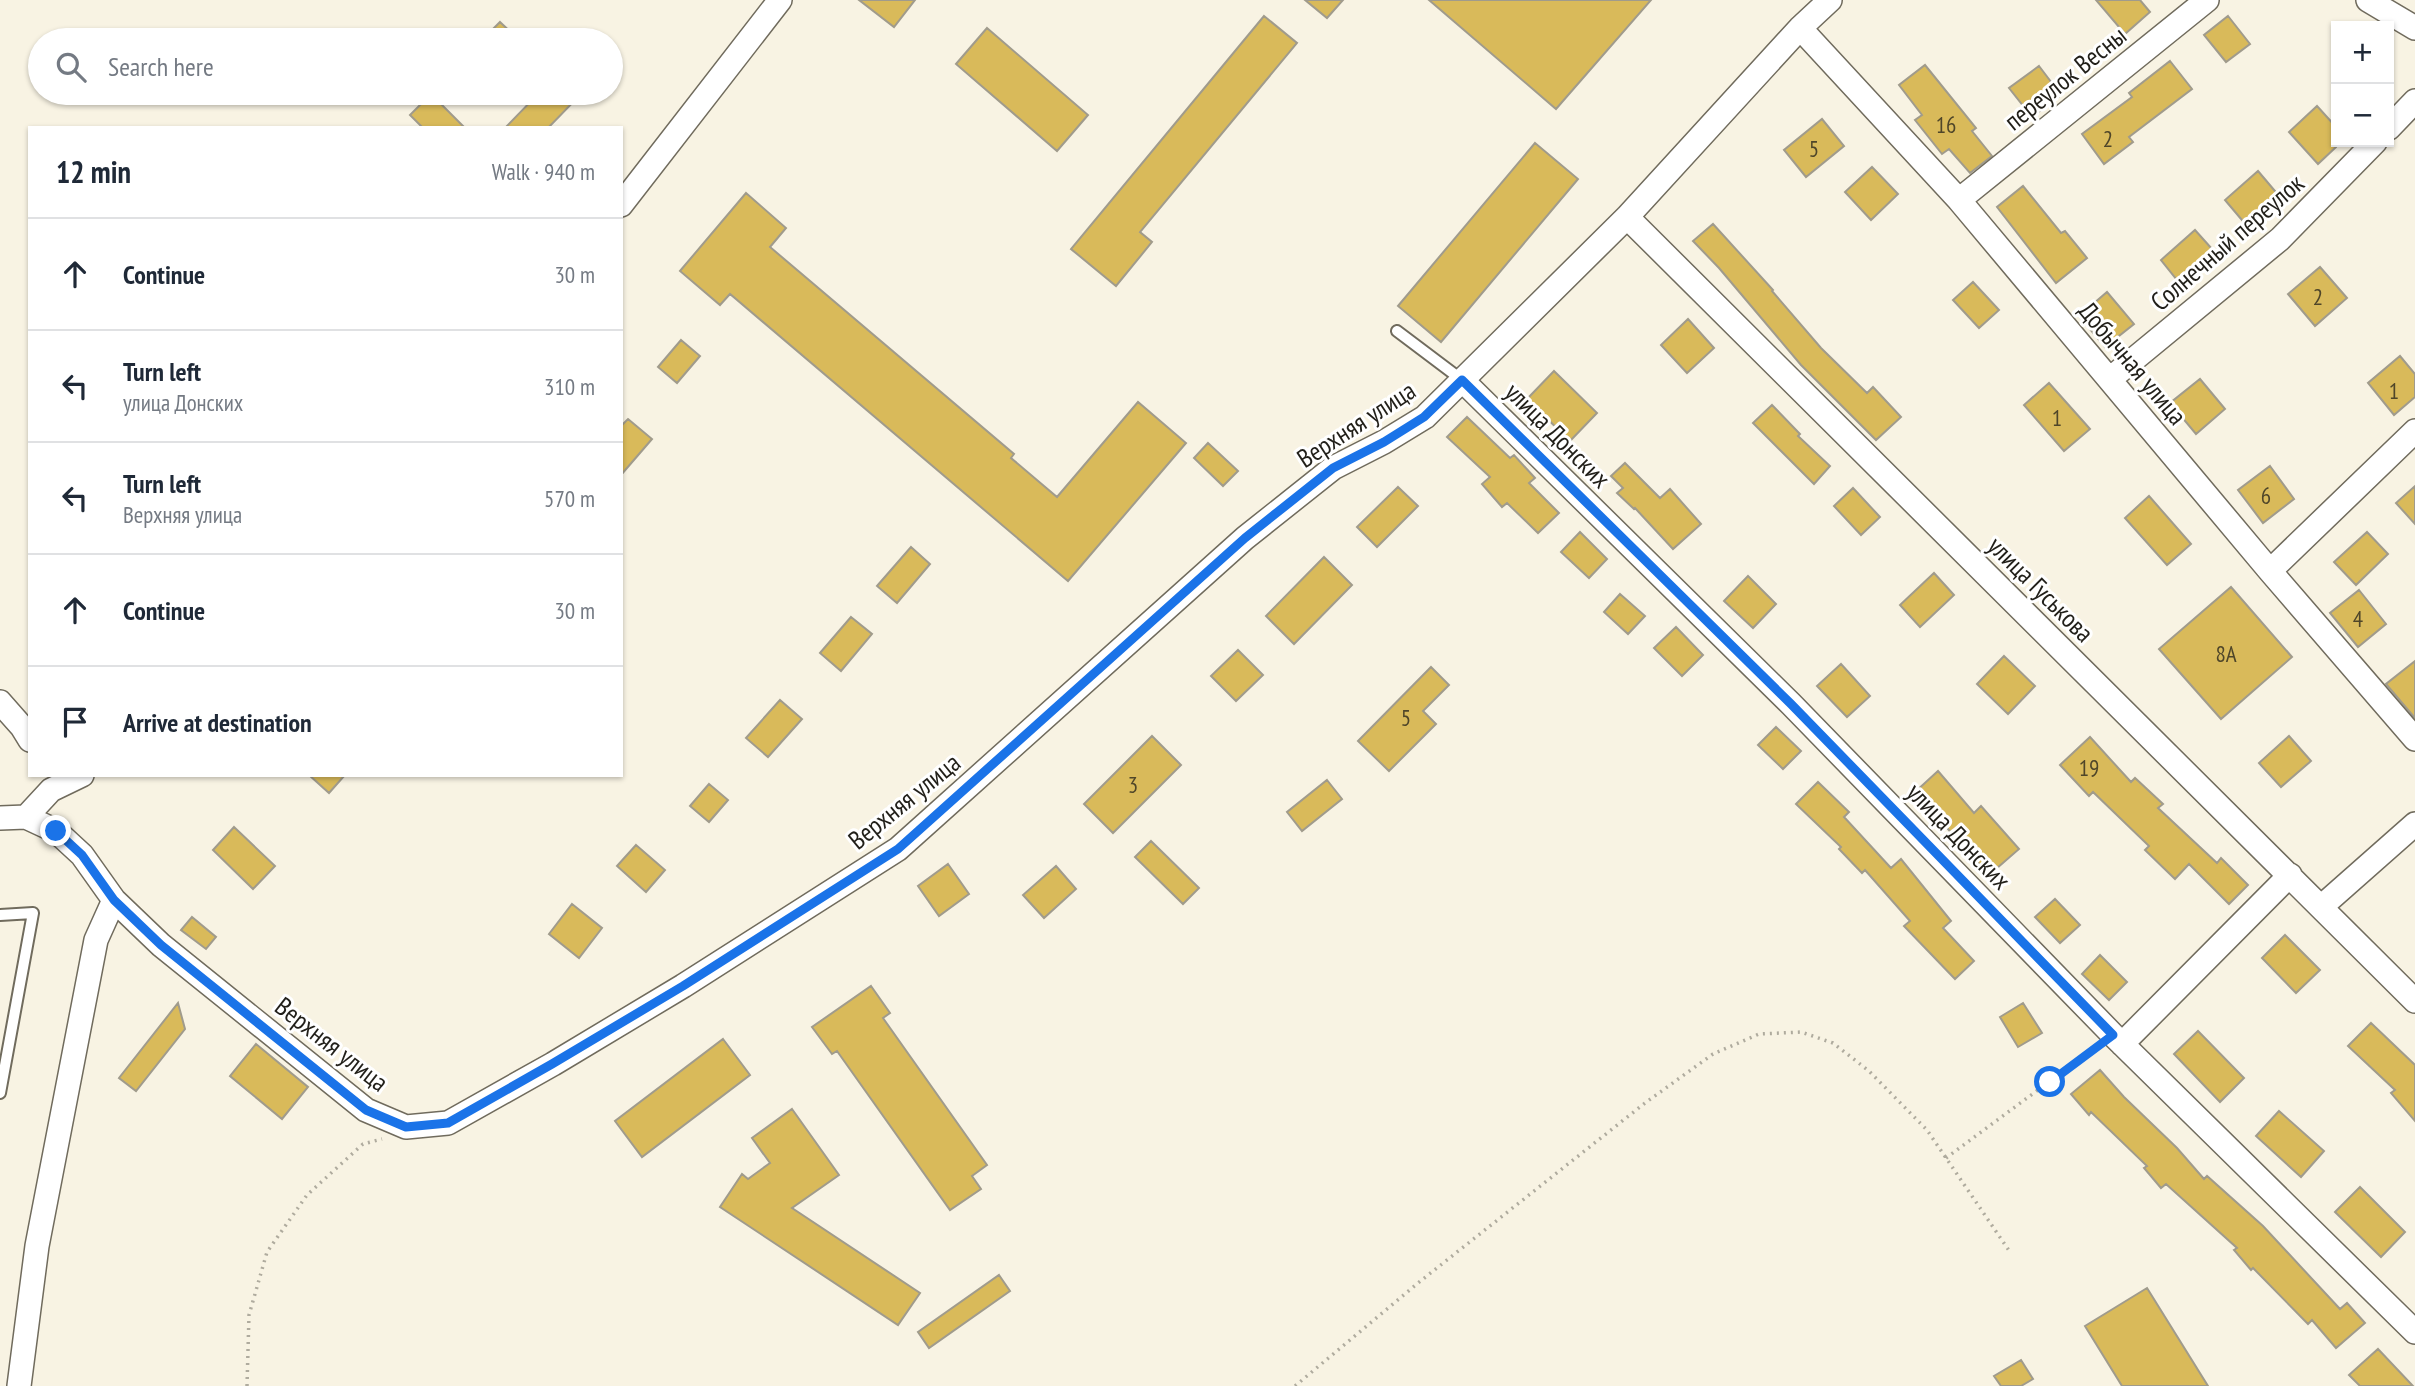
<!DOCTYPE html>
<html lang="en">
<head>
<meta charset="utf-8">
<style>
	body { margin:0; font-family:"PT Sans Narrow",sans-serif; background:#f2f2f3; color:#1f2937 }
	.controls { position:absolute; right:21px; top:21px; display:grid; overflow:hidden; border-radius:0px; box-shadow:0 2px 5px #0004 }
	.controls button { width:63px; height:63px; display:grid; place-items:center; padding:0; border:0; border-bottom:2px solid #e0e1e3; background:#fff; color:#1f2937; font:35px sans-serif }
	.stop { position:absolute; width:21px; height:21px; margin:-16px; border:5px solid #1a73e8; border-radius:50%; background:#fff }
	.stop.end { background:#1a73e8; border-color:#fff; box-shadow:0 2px 7px #0008 }
	.list { margin:0; padding:0; list-style:none }
	h2 { display:flex; justify-content:space-between; align-items:center; height:91px; margin:0; padding:0 28px; font-size:30px }
	h2 small { font-size:23px; font-weight:400; color:#747a83 }
	.list li { display:grid; grid-template-columns:46px 1fr auto; gap:21px; align-items:center; box-sizing:border-box; height:112px; padding:0 28px; border-top:2px solid #e0e1e3 }
	.list b { display:block; font-size:26px; white-space:nowrap }
	.list p { margin:0; font-size:23px; white-space:nowrap; color:#747a83 }
	.list em { font-size:23px; font-style:normal; color:#747a83 }
	.icon { flex:none; width:38px; height:38px; fill:none; stroke:currentColor; stroke-width:2; stroke-linecap:round; stroke-linejoin:round }
	.map { position:relative; flex:none; width:2415px; height:1386px; overflow:hidden }
	.search { position:absolute; background:#fff; box-shadow:0 2px 5px #0004; left:28px; top:28px; width:595px; height:77px; display:flex; align-items:center; gap:18px; box-sizing:border-box; padding:0 24px; border-radius:38px; color:#747a83; font-size:26px }
	.panel { position:absolute; background:#fff; box-shadow:0 2px 5px #0004; left:28px; top:126px; width:595px; height:651px; border-radius:0px }
	.map>svg:first-child { display:block }
</style>
</head>
<body>
<div class="map">
<svg width="2415" height="1386" viewBox="0 0 2415 1386">
	<rect width="100%" height="100%" fill="#f8f3e3"/>
	<path fill="#d9ba5a" stroke="#a09b8c" stroke-width="2" d="M859 0H915L894 27Z
		M1305 0H1343L1327 18Z
		M1429 0H1651L1556 109Z
		M2096 0H2140L2150 12 2125 34Z
		M1264 16 1297 43 1140 232 1152 242 1116 286 1071 249Z
		M2228 16 2250 44 2226 62 2204 35Z
		M500 22 519 40H482Z
		M987 28 1088 115 1057 151 956 64Z
		M2170 61 2192 89 2129 137 2133 142 2104 164 2082 134 2132 97 2129 93Z
		M1925 65 1976 128 1972 131 1992 156 1970 173 1949 149 1942 154 1915 120 1922 115 1899 85Z
		M2039 66 2061 95 2032 117 2009 88Z
		M539 93H582L548 128H505Z
		M431 94 465 128H423L410 115Z
		M2317 106 2336 127V147L2318 164 2289 132Z
		M1822 119 1844 146 1806 177 1784 150Z
		M1535 143 1578 179 1441 342 1398 306Z
		M1872 167 1898 194 1871 220 1845 192Z
		M2258 171 2280 197 2247 226 2225 200Z
		M2023 186 2061 233 2065 231 2087 258 2056 283 1997 207Z
		M746 193 786 228 770 247 1014 454 1011 458 1057 497 1138 402 1186 443 1068 581 730 294 720 305 680 271Z
		M1713 224 1773 290 1772 291 1821 348 1867 393 1873 387 1901 417 1876 440 1801 365 1719 268 1693 241Z
		M2195 230 2212 249 2177 280 2161 260Z
		M2320 267 2347 298 2315 326 2288 294Z
		M1973 282 1999 310 1979 328 1953 300Z
		M2107 292 2134 324 2105 347 2079 316Z
		M1688 319 1714 348 1687 373 1661 345Z
		M681 340 700 356 677 383 658 367Z
		M2400 356 2415 374V397L2394 415 2368 383Z
		M1554 371 1597 413 1570 441 1527 399Z
		M2200 379 2225 409 2196 434 2170 403Z
		M2049 383 2090 429 2064 451 2024 405Z
		M1772 405 1800 434 1798 436 1830 466 1814 484 1753 423Z
		M1467 417 1510 458 1514 455 1535 478 1529 483 1559 513 1538 533 1507 503 1502 507 1482 484 1490 477 1447 437Z
		M628 419 652 439 621 475V426Z
		M1208 443 1238 471 1223 486 1194 458Z
		M1625 463 1660 498 1670 489 1701 524 1673 549 1635 508 1634 509 1617 493 1623 488 1611 476Z
		M2270 466 2294 499 2263 523 2238 490Z
		M2415 486V524L2396 503Z
		M1398 487 1418 506 1377 547 1357 527Z
		M1853 488 1880 517 1861 535 1834 506Z
		M2149 496 2191 544 2167 565 2125 518Z
		M1580 532 1607 559 1589 578 1561 552Z
		M2367 532 2388 554 2356 585 2334 562Z
		M911 547 930 564 897 603 877 586Z
		M1324 557 1352 585 1294 644 1266 616Z
		M1934 573 1954 595 1920 627 1900 605Z
		M1748 576 1776 604 1753 628 1724 601Z
		M2231 587 2292 657 2221 719 2159 649Z
		M2359 590 2386 624 2358 647 2330 613Z
		M1620 594 1645 616 1628 634 1604 612Z
		M851 617 872 634 841 671 820 653Z
		M1676 627 1703 655 1682 676 1654 648Z
		M1238 650 1263 675 1236 701 1211 676Z
		M2004 656 2035 686 2008 714 1977 684Z
		M2415 661V718L2386 684Z
		M1841 664 1870 696 1847 717 1817 686Z
		M1431 667 1449 685 1423 711 1436 724 1389 771 1358 741Z
		M780 700 802 719 768 757 746 738Z
		M1776 727 1801 751 1783 769 1758 745Z
		M1152 736 1181 765 1113 833 1084 804Z
		M2289 736 2311 761 2281 787 2259 763Z
		M2090 737 2131 782 2135 778 2163 804 2158 808 2217 863 2221 858 2248 885 2229 904 2189 864 2175 879 2145 850 2149 846 2093 792 2089 796 2060 765Z
		M1938 771 1974 813 1981 806 2019 849 1989 875 1915 792Z
		M309 775H345L329 793Z
		M1327 780 1342 799 1302 831 1287 812Z
		M1818 782 1849 812 1844 817 1891 868 1901 859 1951 921 1943 928 1974 961 1955 979 1904 926 1910 921 1865 870 1862 873 1839 849 1841 847 1796 804Z
		M709 784 728 800 709 822 690 806Z
		M234 827 275 866 253 889 213 850Z
		M1151 841 1199 888 1183 904 1135 857Z
		M636 845 665 870 646 892 617 866Z
		M948 864 969 894 939 916 918 886Z
		M1056 866 1076 889 1044 918 1023 895Z
		M2055 899 2080 925 2060 943 2035 917Z
		M572 904 602 928 579 958 549 934Z
		M192 917 216 937 206 949 181 930Z
		M2285 935 2320 970 2296 993 2262 958Z
		M2100 955 2127 982 2109 1000 2082 974Z
		M871 986 890 1013 883 1018 987 1165 972 1176 981 1189 950 1210 837 1051 832 1054 812 1027Z
		M178 1003 185 1029 136 1091 119 1078Z
		M2023 1003 2042 1033 2018 1047 2000 1017Z
		M2371 1023 2415 1065V1121L2391 1093 2395 1090 2348 1046Z
		M2198 1031 2244 1078 2220 1102 2174 1054Z
		M723 1039 750 1075 642 1157 615 1121Z
		M256 1044 308 1087 282 1119 230 1076Z
		M2100 1070 2124 1097 2177 1148 2204 1179 2207 1176 2263 1226 2340 1309 2347 1303 2365 1323 2336 1348 2312 1320 2308 1324 2253 1268 2251 1270 2234 1250 2237 1248 2166 1184 2161 1188 2144 1168 2147 1166 2091 1112 2089 1115 2071 1094Z
		M792 1109 839 1175 792 1208 920 1293 898 1325 720 1207 742 1174 748 1179 770 1163 752 1138Z
		M2279 1111 2324 1151 2301 1177 2256 1136Z
		M2360 1187 2405 1232 2381 1257 2335 1212Z
		M999 1275 1010 1291 929 1348 918 1332Z
		M2147 1288 2208 1386H2122L2085 1326Z
		M2378 1349 2413 1386H2360L2349 1375Z
		M2021 1360 2033 1379 2021 1386H2001L1994 1376Z"/>
	<g fill="none" stroke-linecap="round" stroke-linejoin="round">
		<g stroke="#706b5d" stroke-width="14">
			<path id="lane" d="M1397 331 1462 380
				M0 915 33 913 0 1093"/>
		</g>
		<g stroke="#706b5d" stroke-width="26">
			<path id="street" d="M2368 0 2415 28
				M1800 28 1959 200 2270 571 2415 739
				M2389 128 2415 101
				M1959 200 2207 0
				M621 205 780 0
				M1627 217 2415 1001
				M2110 379 2280 239 2375 142
				M1462 380 1791 704 2113 1035 2415 1332
				M2270 571 2415 431
				M0 702 22 727 30 740
				M26 817 51 790 82 775
				M0 818 26 817 56 831 82 855 114 900 161 945 366 1110 406 1127 448 1123 553 1064 683 986 898 849 1245 538 1333 468 1384 442 1425 417 1627 217 1800 28 1830 0
				M2321 907 2415 824
				M2122 1044 2290 875
				M19 1386 37 1246 96 940 114 900"/>
		</g>
		<path stroke="#afab9e" stroke-width="3.5" stroke-dasharray="2 5" stroke-linecap="butt" d="M1946 1158 2096 1047
			M247 1386 249 1315 267 1252 307 1195 363 1144 382 1139
			M1295 1386 1418 1283 1645 1103 1713 1054 1759 1034 1801 1032 1833 1043 1869 1071 1927 1130 2010 1252"/>
		<use href="#lane" stroke="#fff" stroke-width="10"/>
		<use href="#street" stroke="#fff" stroke-width="23"/>
	</g>
	<g fill="none" stroke-linecap="round" stroke-linejoin="round">
		<path stroke="#1a73e8" stroke-width="9" d="M56 831 82 855 114 900 161 945 366 1110 406 1127 448 1123 552 1064 683 986 898 849 1245 538 1333 468 1384 442 1424 417 1462 380 1791 704 2113 1035 2050 1082"/>
	</g>
	<g text-anchor="middle" dominant-baseline="central" stroke-width="6" stroke-linejoin="round" paint-order="stroke">
		<g font-size="23" fill="#4f4629">
			<text x="1946" y="124">16</text>
			<text x="2108" y="138">2</text>
			<text x="1814" y="148">5</text>
			<text x="2318" y="296">2</text>
			<text x="2394" y="390">1</text>
			<text x="2057" y="417">1</text>
			<text x="2266" y="495">6</text>
			<text x="2358" y="618">4</text>
			<text x="2226" y="653">8А</text>
			<text x="1406" y="717">5</text>
			<text x="2089" y="767">19</text>
			<text x="1133" y="784">3</text>
		</g>
		<g font-size="26" fill="#211f19" stroke="#fff">
			<text transform="translate(2065 78) rotate(-39)">переулок Весны</text>
			<text transform="translate(2227 242) rotate(-41)">Солнечный переулок</text>
			<text transform="translate(2133 363) rotate(50)">Добычная улица</text>
			<text transform="translate(1356 424) rotate(-33)">Верхняя улица</text>
			<text transform="translate(1558 435) rotate(45)">улица Донских</text>
			<text transform="translate(2041 589) rotate(45)">улица Гуськова</text>
			<text transform="translate(904 801) rotate(-39)">Верхняя улица</text>
			<text transform="translate(1959 836) rotate(46)">улица Донских</text>
			<text transform="translate(332 1044) rotate(38)">Верхняя улица</text>
		</g>
	</g>
</svg>
<div class="controls">
<button>+</button>
<button>−</button>
</div>
<div class="stop" style="left:2050px;top:1082px"></div>
<div class="stop end" style="left:56px;top:831px"></div>
<div class="search"><svg class="icon" aria-label="search" viewBox="0 0 24 24"><circle cx="10" cy="10" r="6"/><path d="M15 15l6 6"/></svg>Search here</div>
<section class="panel">
<h2>12 min<small>Walk · 940 m</small></h2>
<ul class="list">
<li><svg class="icon" aria-label="ahead" viewBox="0 0 24 24"><path d="M12 20V5M6 11l6-6 6 6"/></svg><div><b>Continue</b></div><em>30 m</em></li>
<li><svg class="icon" aria-label="left" viewBox="0 0 24 24"><path d="M17 20v-9H6M10 6l-5 5 5 5"/></svg><div><b>Turn left</b><p>улица Донских</p></div><em>310 m</em></li>
<li><svg class="icon" aria-label="left" viewBox="0 0 24 24"><path d="M17 20v-9H6M10 6l-5 5 5 5"/></svg><div><b>Turn left</b><p>Верхняя улица</p></div><em>570 m</em></li>
<li><svg class="icon" aria-label="ahead" viewBox="0 0 24 24"><path d="M12 20V5M6 11l6-6 6 6"/></svg><div><b>Continue</b></div><em>30 m</em></li>
<li><svg class="icon" aria-label="arrive" viewBox="0 0 24 24"><path d="M6 21V4h12l-3 4 3 4H6"/></svg><div><b>Arrive at destination</b></div></li>
</ul>
</section>
</div>
</body>
</html>
